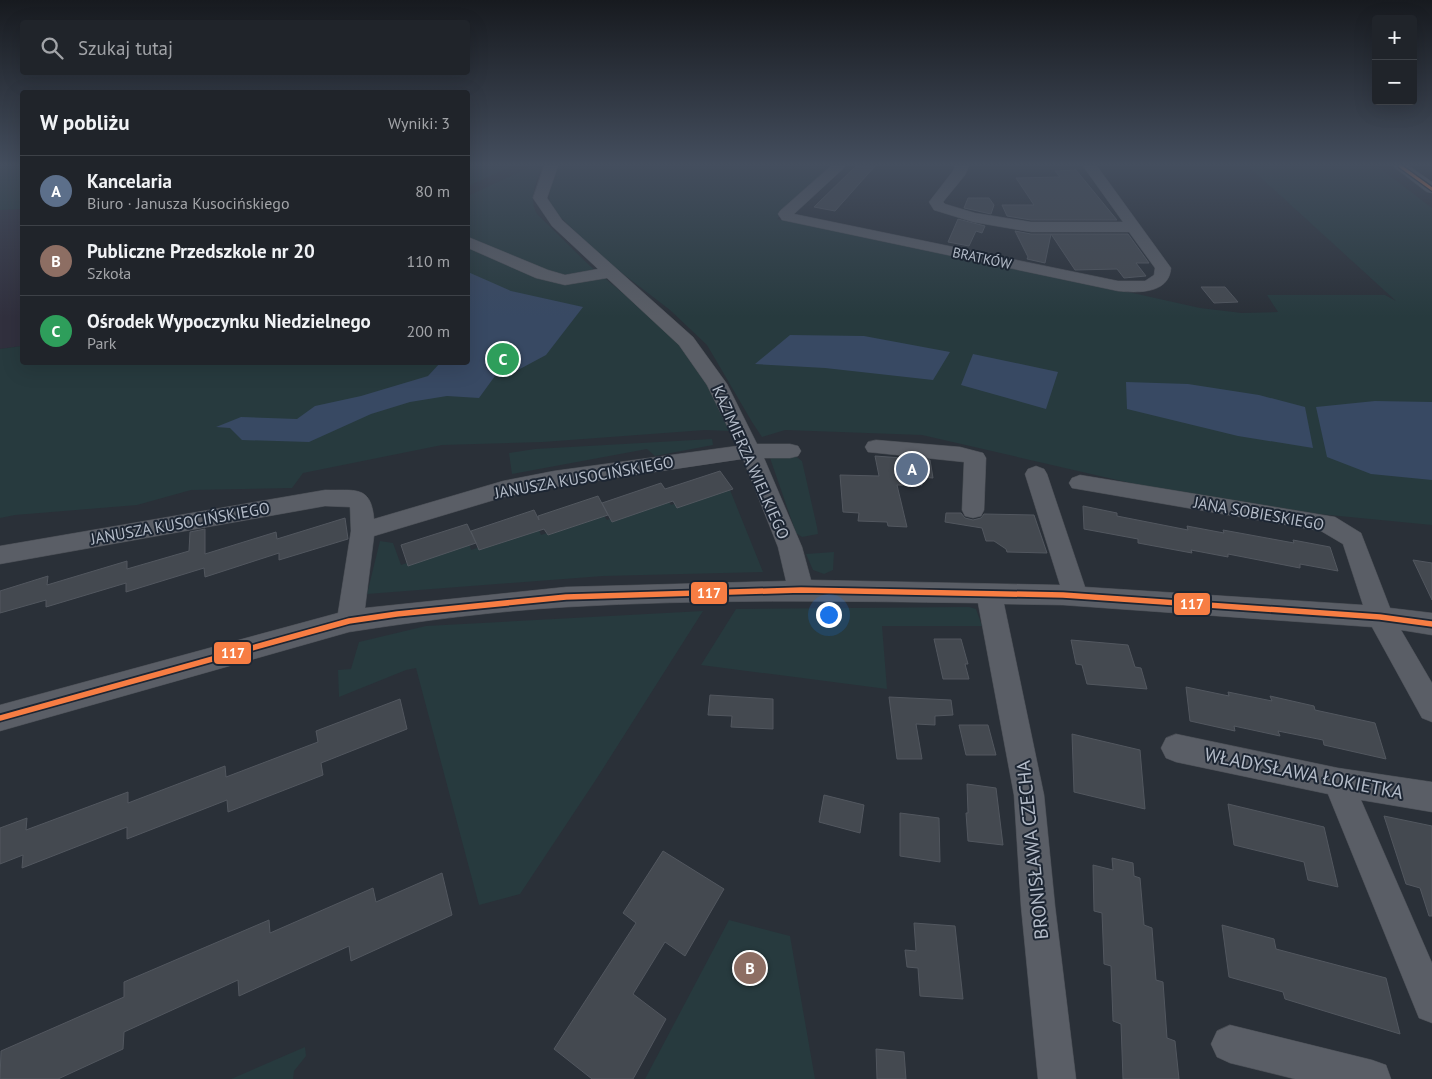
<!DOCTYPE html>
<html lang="pl">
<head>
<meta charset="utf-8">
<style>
	body { margin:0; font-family:"PT Sans",sans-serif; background:#282c32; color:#f1f3f6 }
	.controls { position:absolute; right:15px; top:15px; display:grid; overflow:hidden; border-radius:5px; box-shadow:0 5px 20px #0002 }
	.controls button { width:45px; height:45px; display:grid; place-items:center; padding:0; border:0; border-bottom:1px solid #3d4147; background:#20242a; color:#f1f3f6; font:25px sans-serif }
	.you { position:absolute; left:828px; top:614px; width:18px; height:18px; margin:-12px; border:4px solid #fff; border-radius:50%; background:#1a73e8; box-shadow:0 0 0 8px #1a73e833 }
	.badge { display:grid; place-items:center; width:32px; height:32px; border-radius:50%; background:#d93025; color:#fff; font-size:16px; font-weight:700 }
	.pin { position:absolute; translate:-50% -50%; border:2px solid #fff; box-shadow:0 1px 5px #0006 }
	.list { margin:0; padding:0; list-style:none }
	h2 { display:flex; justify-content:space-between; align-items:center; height:65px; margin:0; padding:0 20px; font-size:21px }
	h2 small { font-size:16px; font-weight:400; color:#a2a4a8 }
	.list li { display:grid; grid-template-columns:32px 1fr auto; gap:15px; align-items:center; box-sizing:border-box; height:70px; padding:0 20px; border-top:1px solid #3d4147 }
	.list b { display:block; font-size:19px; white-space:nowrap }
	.list p { margin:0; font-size:16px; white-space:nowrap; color:#a2a4a8 }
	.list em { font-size:16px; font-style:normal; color:#a2a4a8 }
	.icon { flex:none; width:28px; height:28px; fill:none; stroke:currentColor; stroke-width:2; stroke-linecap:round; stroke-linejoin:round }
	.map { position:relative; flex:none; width:1432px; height:1079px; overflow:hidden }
	.search { position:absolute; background:#20242a; box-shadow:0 5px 20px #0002; left:20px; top:20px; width:450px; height:55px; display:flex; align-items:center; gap:12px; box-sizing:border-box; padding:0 18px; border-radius:5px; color:#a2a4a8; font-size:19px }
	.panel { position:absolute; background:#20242a; box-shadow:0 5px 20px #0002; left:20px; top:90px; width:450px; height:275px; border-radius:5px }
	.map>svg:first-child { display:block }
</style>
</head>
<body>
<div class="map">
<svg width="1432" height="1079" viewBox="0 0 1432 1079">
	<rect width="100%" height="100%" fill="#2a3038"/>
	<path fill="#31303e" d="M22 209V346L0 349V210Z"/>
	<path fill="#273a3e" d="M0 166H22V209L0 210Z
		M468 166H512L468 186Z
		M532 166 541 168C536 184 528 198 537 214L589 265 672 334 705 379 730 431 705 430 543 442 442 445 303 473 292 488 191 490 137 505 15 515 0 518V349L22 346V362H468V196Z
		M557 166H828L827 171 777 219 1034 271 1200 308 1242 313 1278 312 1267 295H1385L1396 301 1248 166H1377L1432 208V525L1226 505 922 435 785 430 762 437 752 422 707 345 670 310 605 260 553 210C545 197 553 180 557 166Z
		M712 439 713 445 655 456 647 449 512 474 509 453 535 449Z
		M795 456 802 461 817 527 818 534 802 537 796 533 770 458Z
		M728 485 763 572 603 576 367 594 380 541 393 543 401 565 469 543 471 550 538 528 541 535 603 515 607 520 667 500 671 505Z
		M834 552 833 570 824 574 813 570 806 554Z
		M969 607 976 609 982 626H882L887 689 701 665 736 609Z
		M703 611 597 778 520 894 479 905 416 668 406 670 339 697 338 670 351 669 359 642 426 626Z
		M729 920 790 936 815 1079H645Z
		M305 1047 306 1056 294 1071 293 1079H231Z"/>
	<path fill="#384963" d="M468 272 511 291 583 307 546 355 518 370 495 376 479 398 447 396 410 402 371 414 309 442 242 440 230 428 216 427 241 417 297 419 315 406 361 396 428 376 440 363 468 362Z
		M790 335 864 336 950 352 933 380 825 368 755 364Z
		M973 354 1058 372 1046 409 961 385Z
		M1126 382 1188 384 1259 395 1305 407 1313 448 1238 436 1127 409Z
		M1375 401 1432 402V480L1371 474 1327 457 1316 407Z"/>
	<path fill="#444950" stroke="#52575f" d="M856 166H875L835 211 814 207Z
		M1076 170 1117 220H1031L1007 216 1002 205H1034L1016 178 1060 177 1055 171Z
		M968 198H989L994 205 991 214 964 208Z
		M958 219 985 226 982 233 976 231 969 246 948 242Z
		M1015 231 1031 234H1128L1149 263H1136L1146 276 1124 278 1117 269 1075 270 1051 234 1045 263 1027 259 1028 257Z
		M1201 287H1225L1238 302 1214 303Z
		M875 456 930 460 933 478 920 477 922 485H897L907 527 888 526 887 522 858 521 859 513 843 512 840 475 879 476Z
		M720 471 733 489 677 508 673 501 612 522 602 503 661 483 665 489Z
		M598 496 608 515 548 535 544 529 479 550 471 531 534 510 539 520 538 516Z
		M1083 506 1117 513V516L1188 530 1187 526 1224 533 1223 530 1294 543 1293 540 1330 547 1338 571 1300 564V568L1228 554V557L1191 550 1192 553 1138 543V539L1084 529Z
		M946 513H961L965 518 973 520 981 518 984 514 1034 515 1047 553 1007 552 1006 549 994 541H986L982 528 945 522Z
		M345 518 348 539 279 560V553L205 577 204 568 126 592V583L46 607V600L0 613V591L48 576 47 585 127 561V569L189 551 190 532 205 529V554L276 532 277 539Z
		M467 524 476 543 408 566 401 545Z
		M1413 560 1432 563V600Z
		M934 639H961L968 664H965L969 679H943Z
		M1071 640 1128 645 1135 667 1141 668 1147 689 1087 684 1082 665 1076 664Z
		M1186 687 1229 696 1228 692 1272 701 1270 696 1314 706 1315 710 1375 723 1386 759 1324 745 1323 740 1278 731 1280 736 1234 726 1235 731 1190 721Z
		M710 695 773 699V729L731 727 732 716 708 715Z
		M889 697 951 700 953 715 935 716V725L916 724 922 759H897Z
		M400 699 407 729 321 763 323 775 228 812 227 800 127 839V827L22 868 23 855 0 864V828L27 818 26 830 128 792V803L225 766 226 777 318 742 316 731Z
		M959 725H988L996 755H966Z
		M1072 734 1140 750 1145 809 1074 792Z
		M967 784 996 788 1003 845 968 841 966 813H968Z
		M824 795 864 805 860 833 819 822Z
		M1228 804 1324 827 1338 887 1308 880 1304 862 1234 845Z
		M900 813 939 818 940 862 900 856Z
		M1384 816 1432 826V916H1429L1420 888 1406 884Z
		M663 851 724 889 685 956 665 942 633 994 666 1019 633 1079H592L554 1049 636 923 623 913Z
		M1112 858 1133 863 1134 876 1140 878 1144 925 1152 928 1156 980 1163 982 1167 1038 1175 1041 1179 1079H1123L1121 1024 1113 1021 1111 966 1104 964 1102 913 1094 911 1093 865 1113 870Z
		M442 873 452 915 351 961 349 946 239 996 238 980 124 1032 123 1049 58 1079H0L1 1051 124 997V982L269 920 270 933 373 888 376 902Z
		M914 923 955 926 963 999 920 996 918 968 907 967 905 950 916 951Z
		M1222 925 1274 939 1276 949 1386 978 1400 1034 1285 999 1283 992 1229 977Z
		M876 1049 904 1052 906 1079H877Z"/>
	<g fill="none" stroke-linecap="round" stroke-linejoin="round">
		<g stroke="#484c53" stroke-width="1">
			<path id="minor" d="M544 166H558L547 198 562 220 693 337 727 384 757 444H790L798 446 801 451 798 456 790 458H764L802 547 811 580 1060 585 1025 474 1028 469 1036 466 1044 469 1047 474 1085 587 1363 605 1343 544 1321 531 1072 488 1069 483 1072 478 1080 475 1335 517 1361 533 1390 608 1432 613V635L1401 630 1432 683V722L1422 718 1372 627 1063 605 1004 604 1044 795 1055 906 1076 1079H1038L1021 906 1014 795 978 603C841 601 704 599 567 607 495 611 420 621 349 632L0 731V705L338 613 351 531 350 507 325 506 0 564V546L325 490C354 491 371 484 374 519L503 481 554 471 737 446 707 385 679 345 607 278 565 285 536 278 468 248V237L548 270 565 275 598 269 552 226 533 198ZM743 459 778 547 786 581 566 587 365 608 374 536 504 497 554 487Z
				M831 166H846L794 214 1118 281H1145L1154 275 1155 268 1129 232H1031L973 222 934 210 929 202 953 171 955 166H969L965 175 943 202 945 204 975 213 1031 222H1123L1083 166H1097L1171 268C1169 294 1138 293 1118 291L782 220 778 214 780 211Z
				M1393 166H1409L1432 182V193L1427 192Z
				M876 440 960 447 983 453 986 458 984 510 981 516 973 518 965 516 962 510 964 462 868 452 865 447 868 442Z
				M1176 734 1338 768 1432 782V812L1361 800 1432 963V1023L1419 1018 1328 794 1176 762 1166 758 1161 748 1166 738Z
				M1230 1025 1372 1060 1386 1065 1391 1079H1295L1230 1063 1217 1057 1211 1044 1217 1031Z"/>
		</g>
		<use href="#minor" fill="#5a5e66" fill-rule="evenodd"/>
		<g stroke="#1d2633" stroke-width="5.5">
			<path id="bus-1-far1" d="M1400 166 1432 189"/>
		</g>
		<g stroke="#1d2633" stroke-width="9">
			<path id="bus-1" d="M0 718 349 621 397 614 566 597 801 590 1063 595 1380 617 1432 624"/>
		</g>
		<use href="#bus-1-far1" stroke="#f77d43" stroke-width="3"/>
		<use href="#bus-1" stroke="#f77d43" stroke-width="5.5"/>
	</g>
	<linearGradient id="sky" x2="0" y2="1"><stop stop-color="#171a1f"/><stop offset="0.52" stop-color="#444e5e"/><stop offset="1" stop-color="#444e5e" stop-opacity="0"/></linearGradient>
	<rect width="1432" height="317" fill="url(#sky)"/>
	<g text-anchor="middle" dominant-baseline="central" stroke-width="4" stroke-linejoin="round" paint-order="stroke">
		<g font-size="14" fill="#b4bcc9" stroke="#1d2633">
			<text transform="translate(982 258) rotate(12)">BRATKÓW</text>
		</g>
		<g font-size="16" fill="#b4bcc9" stroke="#1d2633">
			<text transform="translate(751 462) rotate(66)">KAZIMIERZA WIELKIEGO</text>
			<text transform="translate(584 477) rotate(-10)">JANUSZA KUSOCIŃSKIEGO</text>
			<text transform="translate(1259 513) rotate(10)">JANA SOBIESKIEGO</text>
			<text transform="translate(180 523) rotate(-10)">JANUSZA KUSOCIŃSKIEGO</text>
		</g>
		<g font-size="19" fill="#b4bcc9" stroke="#1d2633">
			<text transform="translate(1304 773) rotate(11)">WŁADYSŁAWA ŁOKIETKA</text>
			<text transform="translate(1032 850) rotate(-96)">BRONISŁAWA CZECHA</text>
		</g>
	</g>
	<g stroke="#1d2633" stroke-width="2">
		<rect x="690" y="581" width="38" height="24" rx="5" fill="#f77d43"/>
		<rect x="1173" y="592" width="38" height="24" rx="5" fill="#f77d43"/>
		<rect x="213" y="641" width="39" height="24" rx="5" fill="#f77d43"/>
	</g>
	<g font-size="14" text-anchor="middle" font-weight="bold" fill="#fff">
		<text x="709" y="598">117</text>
		<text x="1192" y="609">117</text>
		<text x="233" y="658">117</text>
	</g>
</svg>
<div class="controls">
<button>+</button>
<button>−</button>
</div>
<div class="you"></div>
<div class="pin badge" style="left:912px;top:469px;background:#5c6f8a">A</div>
<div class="pin badge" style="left:750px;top:968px;background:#8d6e63">B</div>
<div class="pin badge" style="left:503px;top:359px;background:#2e9e5b">C</div>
<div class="search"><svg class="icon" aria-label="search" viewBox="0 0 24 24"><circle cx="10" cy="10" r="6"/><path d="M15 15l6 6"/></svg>Szukaj tutaj</div>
<section class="panel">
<h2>W pobliżu<small>Wyniki: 3</small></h2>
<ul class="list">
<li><span class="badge" style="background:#5c6f8a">A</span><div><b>Kancelaria</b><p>Biuro · Janusza Kusocińskiego</p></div><em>80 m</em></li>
<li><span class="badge" style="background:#8d6e63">B</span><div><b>Publiczne Przedszkole nr 20</b><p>Szkoła</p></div><em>110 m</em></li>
<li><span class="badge" style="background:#2e9e5b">C</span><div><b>Ośrodek Wypoczynku Niedzielnego</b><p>Park</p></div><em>200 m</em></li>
</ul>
</section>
</div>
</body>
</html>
